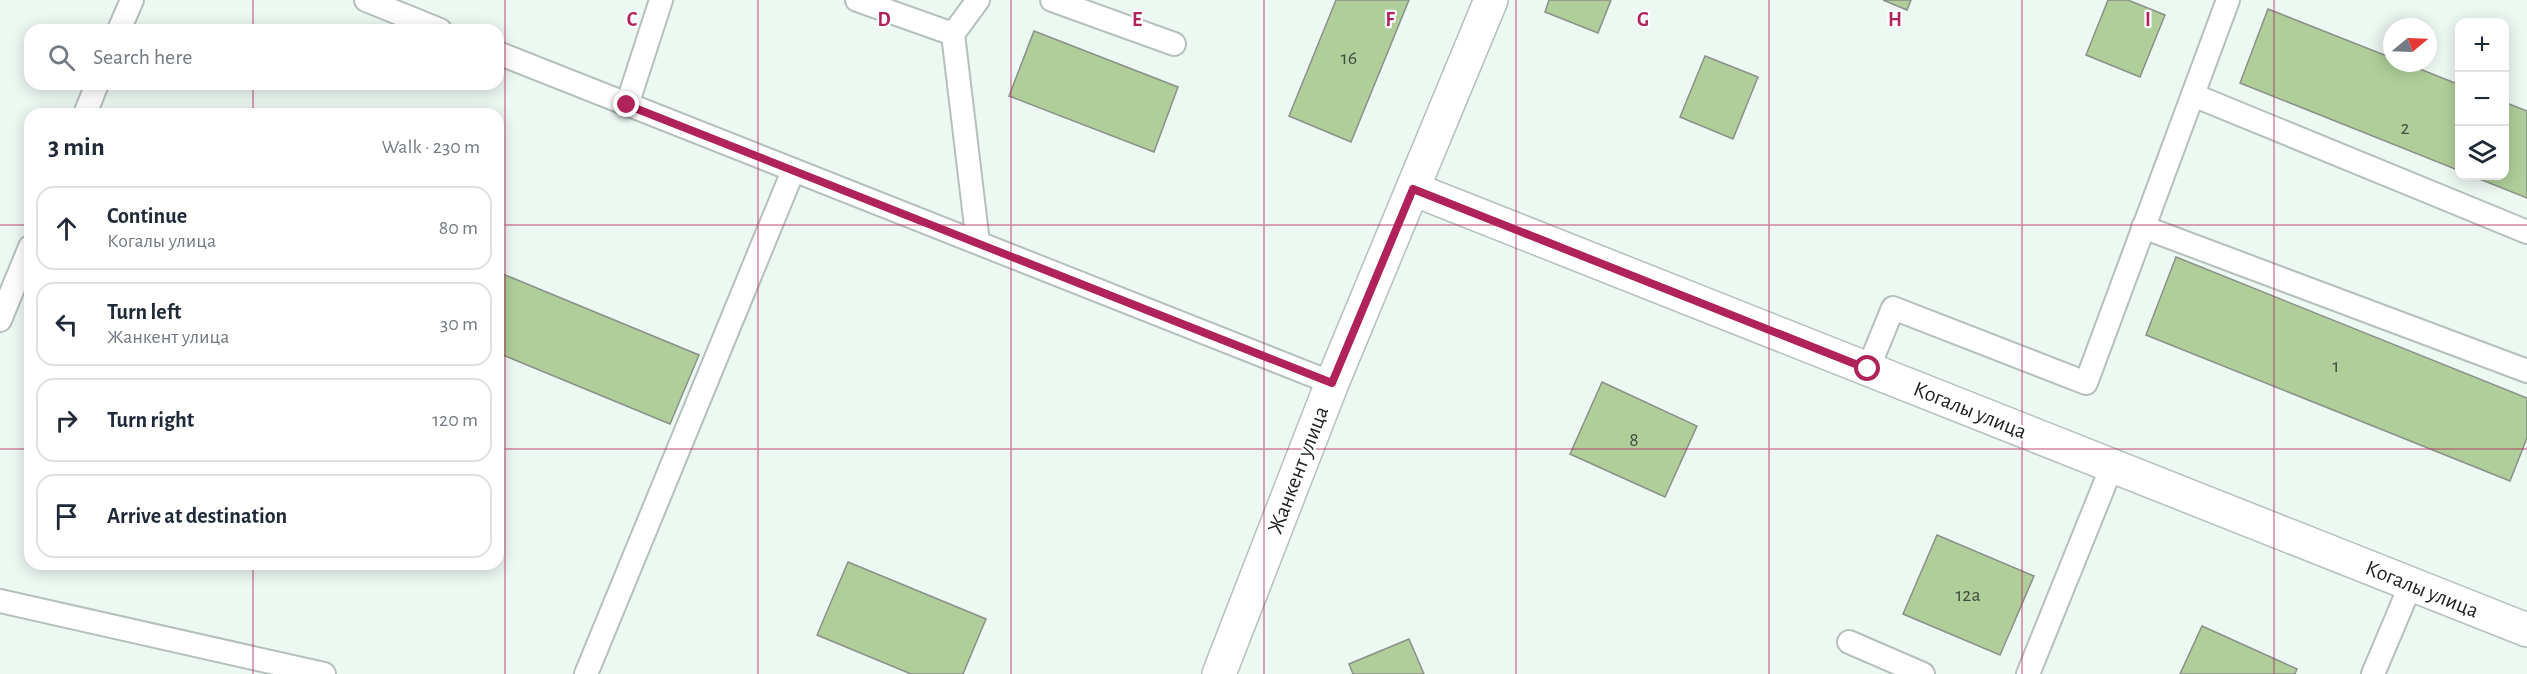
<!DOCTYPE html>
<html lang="en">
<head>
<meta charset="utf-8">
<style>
	body { margin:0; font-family:"Alegreya Sans",sans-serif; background:#f2f2f3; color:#1f2937 }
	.controls { position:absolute; right:18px; top:18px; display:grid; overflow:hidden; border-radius:12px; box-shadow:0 3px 15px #0003 }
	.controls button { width:54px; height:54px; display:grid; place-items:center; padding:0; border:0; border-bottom:2px solid #e0e1e3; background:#fff; color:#1f2937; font:30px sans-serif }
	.compass { position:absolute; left:2383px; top:18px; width:54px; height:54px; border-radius:50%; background:#fff; box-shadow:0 3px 15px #0003; rotate:71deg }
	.stop { position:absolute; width:18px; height:18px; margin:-14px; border:4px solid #b0225a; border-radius:50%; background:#fff }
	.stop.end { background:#b0225a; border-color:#fff; box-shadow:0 2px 6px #0008 }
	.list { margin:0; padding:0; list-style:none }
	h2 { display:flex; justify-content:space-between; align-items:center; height:78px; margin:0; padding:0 24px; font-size:26px }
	h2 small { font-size:20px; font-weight:400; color:#747a83 }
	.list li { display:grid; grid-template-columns:39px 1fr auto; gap:18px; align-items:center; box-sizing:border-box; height:84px; margin:0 12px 12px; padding:0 12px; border:2px solid #e0e1e3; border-radius:18px }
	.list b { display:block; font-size:22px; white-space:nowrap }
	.list p { margin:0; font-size:20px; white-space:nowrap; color:#747a83 }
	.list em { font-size:20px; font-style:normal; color:#747a83 }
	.icon { flex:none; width:33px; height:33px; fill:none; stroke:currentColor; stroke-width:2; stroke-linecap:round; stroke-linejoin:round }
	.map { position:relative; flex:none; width:2527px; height:674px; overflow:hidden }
	.search { position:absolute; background:#fff; box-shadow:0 3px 15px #0003; left:24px; top:24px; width:480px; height:66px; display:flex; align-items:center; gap:15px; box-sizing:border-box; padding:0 21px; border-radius:18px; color:#747a83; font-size:22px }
	.panel { position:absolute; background:#fff; box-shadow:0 3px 15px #0003; left:24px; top:108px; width:480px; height:462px; border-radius:18px }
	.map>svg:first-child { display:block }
</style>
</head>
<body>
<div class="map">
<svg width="2527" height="674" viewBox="0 0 2527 674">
	<rect width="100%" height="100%" fill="#eef8f3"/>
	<path fill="#afce9a" stroke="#8b9088" stroke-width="1.5" d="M1336 0H1409L1351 142 1289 116Z
		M1549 0H1611L1598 33 1545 12Z
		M1883 0H1911L1907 10Z
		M2108 0H2128L2165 15 2140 77 2086 55Z
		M2268 9 2392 58V63H2405L2460 85V171L2240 83Z
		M1034 31 1178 87 1154 152 1009 96Z
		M1705 56 1758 77 1733 139 1680 117Z
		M2504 102 2527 111V198L2472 176H2504Z
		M2176 257 2527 398V438L2510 481 2146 335Z
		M498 272 699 355 670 424 498 353Z
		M1602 382 1697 426 1665 497 1570 454Z
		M1937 535 2034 576 2000 655 1903 614Z
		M848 562 986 619 963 674H911L817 635Z
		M2202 626 2297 669 2295 674H2180Z
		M1409 639 1424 674H1353L1349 664Z"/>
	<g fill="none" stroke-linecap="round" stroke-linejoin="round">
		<g stroke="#b6c0bb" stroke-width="26">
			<path id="service" d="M366 0 440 30
				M857 0 953 34 978 0
				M1052 0 1174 44
				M119 30 132 0
				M953 34 978 243
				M498 53 1332 383
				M2193 95 2527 232
				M627 105 661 0
				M85 114 97 84
				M2143 227 2527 371
				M0 320 30 247
				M1868 369 1893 308 2086 383 2228 0
				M0 601 324 674
				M1849 642 1923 674
				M586 674 793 171
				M2028 674 2112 466
				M2373 674 2411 584"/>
		</g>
		<g stroke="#b6c0bb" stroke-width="36">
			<path id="minor" d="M1413 189 2527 630
				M1219 674 1332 383 1491 0"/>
		</g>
		<use href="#service" stroke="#fff" stroke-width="22"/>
		<use href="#minor" stroke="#fff" stroke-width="33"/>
	</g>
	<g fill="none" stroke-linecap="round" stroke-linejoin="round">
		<path stroke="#b0225a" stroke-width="8" d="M627 105 1332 383 1413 189 1868 369"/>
	</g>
	<path fill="none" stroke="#b0225a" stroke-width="1.5" stroke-opacity="0.55" d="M253 0V30M505 0V674M758 0V674M1011 0V674M1264 0V674M1516 0V674M1769 0V674M2022 0V674M2274 0V674M253 84V114M0 225H30M498 225H2527M0 449H30M498 449H2527M253 564V674"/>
	<g text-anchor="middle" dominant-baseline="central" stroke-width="4.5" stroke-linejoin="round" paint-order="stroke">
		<g font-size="20" fill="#444e40">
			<text x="1349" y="58">16</text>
			<text x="2405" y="128">2</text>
			<text x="2336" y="366">1</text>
			<text x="1634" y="440">8</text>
			<text x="1968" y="595">12а</text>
		</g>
		<g font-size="22" fill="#202422" stroke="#fff">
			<text transform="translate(1970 410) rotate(22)">Когалы улица</text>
			<text transform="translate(1298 470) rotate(-69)">Жанкент улица</text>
			<text transform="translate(2422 589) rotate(22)">Когалы улица</text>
		</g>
	</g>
	<g font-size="20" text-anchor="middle" font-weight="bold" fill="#b0225a" stroke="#fff" stroke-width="4.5" stroke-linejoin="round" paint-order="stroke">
		<text x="632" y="26">C</text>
		<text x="884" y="26">D</text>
		<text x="1137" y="26">E</text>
		<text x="1390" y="26">F</text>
		<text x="1643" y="26">G</text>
		<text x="1895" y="26">H</text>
		<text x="2148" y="26">I</text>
	</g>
</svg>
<div class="controls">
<button>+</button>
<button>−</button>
<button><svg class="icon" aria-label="layers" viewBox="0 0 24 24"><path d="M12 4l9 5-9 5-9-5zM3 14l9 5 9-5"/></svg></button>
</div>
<svg class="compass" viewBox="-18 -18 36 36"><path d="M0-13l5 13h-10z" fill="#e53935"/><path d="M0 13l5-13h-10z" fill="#747a83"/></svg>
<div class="stop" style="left:1868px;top:369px"></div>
<div class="stop end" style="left:627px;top:105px"></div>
<div class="search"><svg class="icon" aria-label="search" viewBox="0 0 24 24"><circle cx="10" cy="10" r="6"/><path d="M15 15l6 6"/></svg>Search here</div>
<section class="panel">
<h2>3 min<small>Walk · 230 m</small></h2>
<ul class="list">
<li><svg class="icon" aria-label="ahead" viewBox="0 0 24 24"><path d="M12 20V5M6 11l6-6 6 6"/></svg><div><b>Continue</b><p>Когалы улица</p></div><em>80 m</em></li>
<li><svg class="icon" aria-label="left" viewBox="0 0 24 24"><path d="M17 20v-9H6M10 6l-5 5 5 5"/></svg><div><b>Turn left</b><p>Жанкент улица</p></div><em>30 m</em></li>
<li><svg class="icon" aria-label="right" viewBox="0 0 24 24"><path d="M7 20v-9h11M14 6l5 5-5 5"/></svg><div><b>Turn right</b></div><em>120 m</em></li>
<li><svg class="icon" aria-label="arrive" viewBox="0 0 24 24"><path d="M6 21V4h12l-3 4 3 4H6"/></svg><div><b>Arrive at destination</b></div></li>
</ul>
</section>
</div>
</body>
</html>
